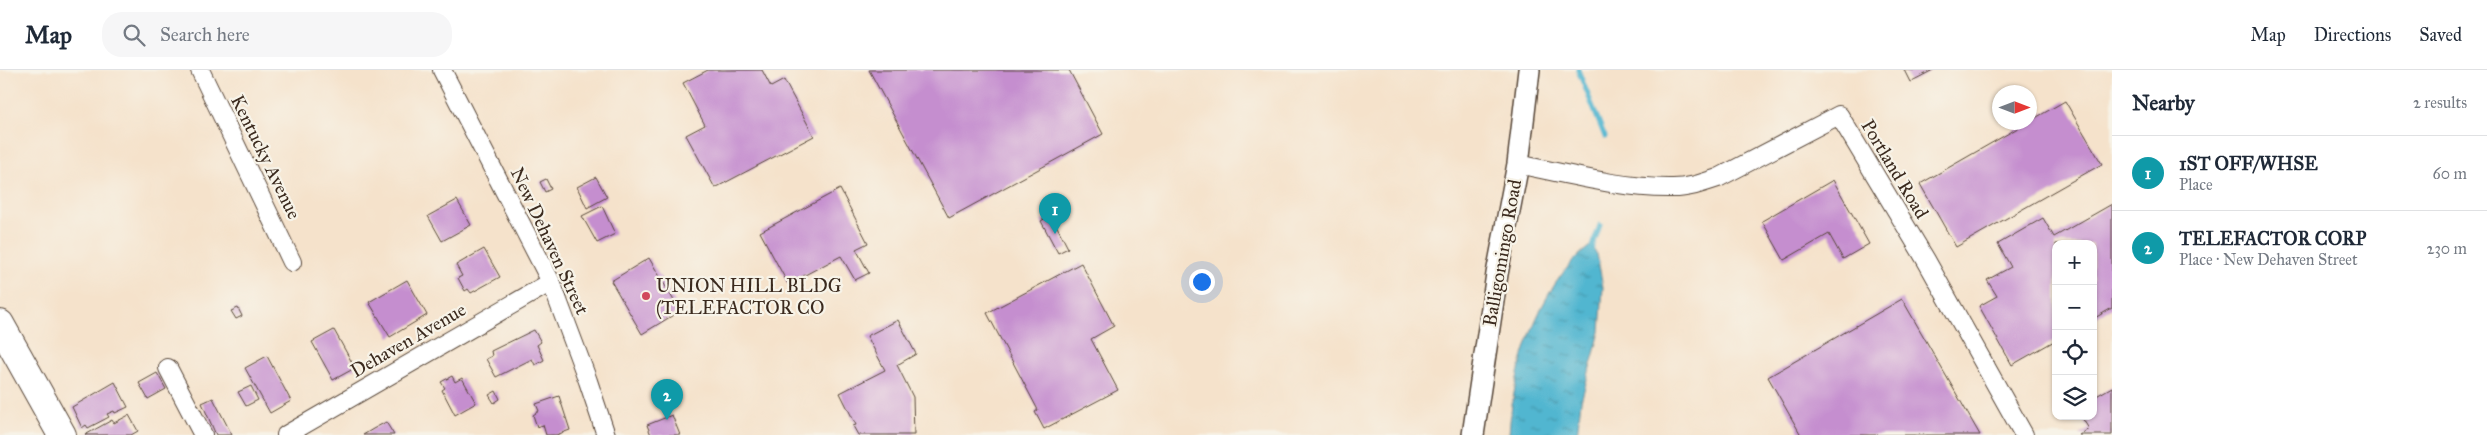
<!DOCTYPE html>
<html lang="en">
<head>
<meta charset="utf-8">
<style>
	body { margin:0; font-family:"IM FELL Great Primer",serif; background:#f6f6f7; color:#1f2937 }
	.controls { position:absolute; right:15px; bottom:15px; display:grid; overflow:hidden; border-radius:10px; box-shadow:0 1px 4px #0004 }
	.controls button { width:45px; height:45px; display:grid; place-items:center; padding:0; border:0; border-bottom:1px solid #e0e1e3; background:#fff; color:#1f2937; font:25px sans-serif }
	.compass { position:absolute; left:1992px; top:15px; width:45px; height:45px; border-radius:50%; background:#fff; box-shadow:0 1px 4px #0004; rotate:90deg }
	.you { position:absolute; left:1201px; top:211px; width:18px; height:18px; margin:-12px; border:4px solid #fff; border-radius:50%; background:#1a73e8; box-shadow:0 0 0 8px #1a73e833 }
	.badge { display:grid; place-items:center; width:32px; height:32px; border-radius:50%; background:#d1495b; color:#fff; font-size:16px; font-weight:700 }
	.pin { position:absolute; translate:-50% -41px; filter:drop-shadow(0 1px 2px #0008) }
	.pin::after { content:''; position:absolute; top:26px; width:18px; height:15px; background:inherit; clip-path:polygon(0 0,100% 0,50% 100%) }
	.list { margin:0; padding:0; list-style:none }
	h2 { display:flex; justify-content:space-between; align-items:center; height:65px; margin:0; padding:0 20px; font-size:21px }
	h2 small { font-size:16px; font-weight:400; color:#747a83 }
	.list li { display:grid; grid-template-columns:32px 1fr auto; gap:15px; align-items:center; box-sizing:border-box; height:75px; padding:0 20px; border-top:1px solid #e0e1e3 }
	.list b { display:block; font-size:19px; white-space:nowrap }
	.list p { margin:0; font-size:16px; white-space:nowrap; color:#747a83 }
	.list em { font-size:16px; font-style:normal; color:#747a83 }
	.icon { flex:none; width:28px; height:28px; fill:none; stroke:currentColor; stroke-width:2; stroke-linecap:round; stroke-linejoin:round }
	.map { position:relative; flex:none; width:2112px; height:365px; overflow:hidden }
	header { display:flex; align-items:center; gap:30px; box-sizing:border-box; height:70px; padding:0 25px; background:#fff; border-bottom:1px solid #e0e1e3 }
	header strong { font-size:24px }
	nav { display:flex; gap:28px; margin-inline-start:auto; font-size:18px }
	.search { width:350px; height:45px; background:#f6f6f7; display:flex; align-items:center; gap:12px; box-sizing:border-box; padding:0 18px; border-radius:20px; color:#747a83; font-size:19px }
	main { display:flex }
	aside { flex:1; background:#fff }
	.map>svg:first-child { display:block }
</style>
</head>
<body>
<header>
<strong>Map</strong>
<div class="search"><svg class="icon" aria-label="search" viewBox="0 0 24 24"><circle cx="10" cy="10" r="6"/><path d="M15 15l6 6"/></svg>Search here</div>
<nav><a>Map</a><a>Directions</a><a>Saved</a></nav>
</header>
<main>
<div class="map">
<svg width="2112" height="365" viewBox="0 0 2112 365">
	<defs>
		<pattern id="water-ripples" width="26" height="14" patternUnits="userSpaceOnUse" patternTransform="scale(1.25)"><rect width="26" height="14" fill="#51b6d0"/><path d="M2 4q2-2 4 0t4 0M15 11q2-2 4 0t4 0" fill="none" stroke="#4494a8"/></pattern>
	</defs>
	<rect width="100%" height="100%" fill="#f7f3e8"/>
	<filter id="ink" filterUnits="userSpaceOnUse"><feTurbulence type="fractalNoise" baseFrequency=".02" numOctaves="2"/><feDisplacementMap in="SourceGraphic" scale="10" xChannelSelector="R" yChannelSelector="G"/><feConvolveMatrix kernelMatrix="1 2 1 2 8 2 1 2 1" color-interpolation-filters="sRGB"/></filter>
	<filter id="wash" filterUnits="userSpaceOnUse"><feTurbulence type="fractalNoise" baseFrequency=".0096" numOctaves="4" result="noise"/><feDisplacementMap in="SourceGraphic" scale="20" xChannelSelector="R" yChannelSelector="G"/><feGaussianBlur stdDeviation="1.12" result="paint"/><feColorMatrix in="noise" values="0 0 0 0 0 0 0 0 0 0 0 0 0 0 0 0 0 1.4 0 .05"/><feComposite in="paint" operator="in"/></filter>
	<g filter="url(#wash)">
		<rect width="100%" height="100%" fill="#f5e2cb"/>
		<path fill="url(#water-ripples)" stroke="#467077" d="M1590 176 1597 184 1603 217 1600 262 1581 331 1577 365H1509C1512 303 1538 214 1590 176Z"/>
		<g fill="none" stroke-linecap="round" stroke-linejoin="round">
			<path stroke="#51b6d0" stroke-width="5" d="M1578 0 1605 67
				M1590 183 1600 155"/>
		</g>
		<g id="blocks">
			<path fill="#c58ecf" d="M708 0H762L771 17 784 10 814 66 715 118 686 65 705 55 683 13Z
				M869 0H1069L1103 64 949 148Z
				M1904 0H1933L1910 12Z
				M2065 31 2102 94 1956 177 1920 114Z
				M596 107 607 127 587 138 577 117Z
				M546 109 551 119 545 122 540 112Z
				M1833 110 1869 174 1843 189 1829 164 1784 190 1762 151Z
				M840 119 868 173 856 179 869 203 855 210 841 186 788 214 760 162Z
				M457 130 471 155 442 171 428 146Z
				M2112 134V238L2093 249V174H2056V270L2012 295 1979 236 1997 226 1987 210 2011 197 1998 174 2043 148 2054 167Z
				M602 136 615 164 597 173 582 146Z
				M1051 145 1068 178 1058 183 1041 151Z
				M484 179 500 207 471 223 468 219 465 221 458 208 462 206 456 195Z
				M649 188 680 241 642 264 611 211Z
				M1081 193 1114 256 1091 269 1118 320 1044 359 1035 342 1038 340 987 243Z
				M407 210 427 245 390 267 369 232Z
				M1902 229 1980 365H1801L1768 307Z
				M238 238 242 246 236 249 231 241Z
				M898 250 916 284 897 295 913 327 914 365H858L853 356 856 355 840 323 885 300 867 266Z
				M334 260 355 298 333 310 312 272Z
				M534 260 541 272 537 275 544 290 535 295 532 289 496 307 486 289 492 286 491 281Z
				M267 286 291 331 270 343 245 298Z
				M157 303 166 319 148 329 139 313Z
				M452 306 455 312 462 308 476 333 455 345 442 320 445 318 441 312Z
				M115 312 128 337 115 343 114 341 107 344 109 347 88 358 86 355 82 358 72 337Z
				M251 316 258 330 246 336 238 322Z
				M2112 317V365H2079L2089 359 2081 346H2093V328Z
				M496 321 500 329 494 333 489 325Z
				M559 326 570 360 556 365H546L543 355 537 357 533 345 539 341 536 334Z
				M213 328 232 365H216L202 333Z
				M129 345 138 361 131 365H85L112 350 114 353Z
				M672 345 680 365H651L647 355Z
				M386 352 394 365H363L373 359Z"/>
		</g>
	</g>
	<g filter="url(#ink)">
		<use href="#blocks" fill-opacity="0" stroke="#574638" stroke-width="1"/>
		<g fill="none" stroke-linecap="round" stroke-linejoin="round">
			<g stroke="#574638" stroke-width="20">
				<path id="minor" d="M200 0 292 192
					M442 0 551 212 588 311 606 365
					M1518 94C1567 104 1623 119 1673 118 1689 118 1703 113 1718 108L1839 45 1926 190 2024 365
					M168 298 203 365
					M286 365 551 212"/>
			</g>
			<g stroke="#574638" stroke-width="24">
				<path id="tertiary" d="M1473 365 1497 204 1518 94 1529 0"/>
			</g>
			<g stroke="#574638" stroke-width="30">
				<path id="primary" d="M0 254 62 365"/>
			</g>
			<use href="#minor" stroke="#fff" stroke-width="18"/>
			<use href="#tertiary" stroke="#fff" stroke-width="21"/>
			<use href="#primary" stroke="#fff" stroke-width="28"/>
		</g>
	</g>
	<circle fill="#d1495b" stroke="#f7f3e8" stroke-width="2" cx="646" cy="226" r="5"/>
	<g text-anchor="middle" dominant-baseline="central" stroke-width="4.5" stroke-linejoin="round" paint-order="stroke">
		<g font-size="19" fill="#3b2a1e" stroke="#f7f3e8">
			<text transform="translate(266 87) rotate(64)">Kentucky Avenue</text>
			<text transform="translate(1895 99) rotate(59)">Portland Road</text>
			<text transform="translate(550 171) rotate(65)">New Dehaven Street</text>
			<text transform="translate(1502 183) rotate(-80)">Balligomingo Road</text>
			<text transform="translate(408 270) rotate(-30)">Dehaven Avenue</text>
		</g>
		<g font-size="19" fill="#3b2a1e" stroke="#f7f3e8" text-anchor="start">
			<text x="656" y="215">UNION HILL BLDG<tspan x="656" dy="22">(TELEFACTOR CO</tspan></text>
		</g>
	</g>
</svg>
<div class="controls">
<button>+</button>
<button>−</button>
<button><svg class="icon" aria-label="locate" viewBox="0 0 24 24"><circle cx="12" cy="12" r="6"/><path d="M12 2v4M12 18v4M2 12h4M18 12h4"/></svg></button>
<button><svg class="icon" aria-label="layers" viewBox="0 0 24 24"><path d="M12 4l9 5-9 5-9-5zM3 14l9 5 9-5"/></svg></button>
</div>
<svg class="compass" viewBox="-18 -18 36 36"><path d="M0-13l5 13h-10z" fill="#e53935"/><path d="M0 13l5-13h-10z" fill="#747a83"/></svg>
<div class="you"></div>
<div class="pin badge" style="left:1055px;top:164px;background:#0f9aa8">1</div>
<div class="pin badge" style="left:667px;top:350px;background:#0f9aa8">2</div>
</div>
<aside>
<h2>Nearby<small>2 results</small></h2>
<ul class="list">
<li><span class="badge" style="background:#0f9aa8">1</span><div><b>1ST OFF/WHSE</b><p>Place</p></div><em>60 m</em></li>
<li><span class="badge" style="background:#0f9aa8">2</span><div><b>TELEFACTOR CORP</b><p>Place · New Dehaven Street</p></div><em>230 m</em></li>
</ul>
</aside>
</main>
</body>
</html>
